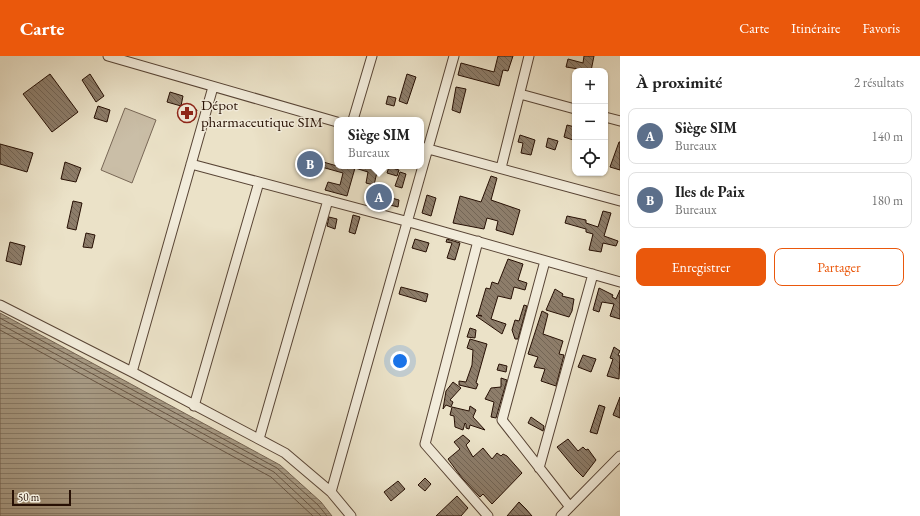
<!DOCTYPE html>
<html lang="fr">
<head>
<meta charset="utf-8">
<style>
	body { margin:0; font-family:"EB Garamond",serif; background:#f6f6f6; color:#222 }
	.controls { position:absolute; right:12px; top:12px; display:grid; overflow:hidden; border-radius:8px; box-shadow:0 1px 3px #0004 }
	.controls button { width:36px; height:36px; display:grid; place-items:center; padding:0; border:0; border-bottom:1px solid #e0e0e0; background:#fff; color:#222; font:20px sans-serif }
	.scale { position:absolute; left:12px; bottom:10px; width:59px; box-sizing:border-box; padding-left:4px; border:2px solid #271004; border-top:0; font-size:11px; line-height:14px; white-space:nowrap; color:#271004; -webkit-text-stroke:3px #f2ecdb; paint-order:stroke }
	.you { position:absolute; left:400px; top:305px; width:14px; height:14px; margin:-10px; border:3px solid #fff; border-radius:50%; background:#1a73e8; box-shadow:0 0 0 6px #1a73e833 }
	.badge { display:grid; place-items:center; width:26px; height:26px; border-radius:50%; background:#ea580c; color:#fff; font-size:13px; font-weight:700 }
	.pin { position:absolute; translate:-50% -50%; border:2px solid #fff; box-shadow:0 1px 4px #0006 }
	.popup { position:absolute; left:334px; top:61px; width:90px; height:52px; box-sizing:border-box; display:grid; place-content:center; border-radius:8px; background:#fff; filter:drop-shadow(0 1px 3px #0005); font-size:13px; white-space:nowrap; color:#767676 }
	.popup b { font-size:15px; color:#222 }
	.popup::after { content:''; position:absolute; left:50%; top:100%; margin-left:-8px; border:8px solid transparent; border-top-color:#fff }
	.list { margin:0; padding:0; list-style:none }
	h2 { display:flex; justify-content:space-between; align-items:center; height:52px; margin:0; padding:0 16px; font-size:17px }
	h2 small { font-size:13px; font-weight:400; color:#767676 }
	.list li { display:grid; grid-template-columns:26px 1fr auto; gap:12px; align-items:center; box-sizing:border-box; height:56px; margin:0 8px 8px; padding:0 8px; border:1px solid #e0e0e0; border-radius:8px }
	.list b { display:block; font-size:15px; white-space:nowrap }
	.list p { margin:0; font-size:13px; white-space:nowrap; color:#767676 }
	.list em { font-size:13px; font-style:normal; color:#767676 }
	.actions { display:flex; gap:8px; padding:12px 16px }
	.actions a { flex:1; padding:9px 0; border:1px solid #ea580c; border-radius:8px; text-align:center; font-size:14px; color:#ea580c }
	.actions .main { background:#ea580c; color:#fff }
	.icon { flex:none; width:22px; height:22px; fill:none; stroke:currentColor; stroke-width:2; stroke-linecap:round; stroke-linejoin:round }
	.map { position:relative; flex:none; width:620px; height:460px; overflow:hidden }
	header { display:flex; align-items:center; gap:24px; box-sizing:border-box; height:56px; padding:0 20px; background:#ea580c; color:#fff }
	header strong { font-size:19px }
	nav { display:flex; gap:22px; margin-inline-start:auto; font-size:14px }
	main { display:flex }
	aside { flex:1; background:#fff }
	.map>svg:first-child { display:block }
</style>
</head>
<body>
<header>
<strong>Carte</strong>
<nav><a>Carte</a><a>Itinéraire</a><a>Favoris</a></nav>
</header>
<main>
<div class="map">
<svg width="620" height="460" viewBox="0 0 620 460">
	<defs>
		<pattern id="water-rules" width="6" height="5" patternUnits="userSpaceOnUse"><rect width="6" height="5" fill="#a89b85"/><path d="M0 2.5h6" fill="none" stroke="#897d6b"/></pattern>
		<pattern id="building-back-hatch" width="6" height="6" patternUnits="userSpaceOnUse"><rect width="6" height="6" fill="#8d7d6a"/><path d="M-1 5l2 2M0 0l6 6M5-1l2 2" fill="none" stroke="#736555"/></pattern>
	</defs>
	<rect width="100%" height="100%" fill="#ebe2c8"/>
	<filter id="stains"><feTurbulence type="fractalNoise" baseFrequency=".005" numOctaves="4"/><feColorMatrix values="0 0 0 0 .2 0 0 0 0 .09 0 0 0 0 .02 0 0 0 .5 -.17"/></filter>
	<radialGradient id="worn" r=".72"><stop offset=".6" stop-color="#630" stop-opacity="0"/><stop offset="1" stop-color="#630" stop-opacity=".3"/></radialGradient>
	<path fill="#cabea7" stroke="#786756" d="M125 52 156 64 132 127 101 114Z"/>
	<path fill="url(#water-rules)" stroke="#746351" d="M0 257 280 409 321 446 332 460H0Z"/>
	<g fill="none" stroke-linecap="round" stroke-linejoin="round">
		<path stroke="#685644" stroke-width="1" d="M0 262 277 412 318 449 327 460
			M0 268 274 416 321 460
			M0 274 271 421 313 460"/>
	</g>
	<path fill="url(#building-back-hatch)" stroke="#271004" d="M498 0H513L508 15 503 14 499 30 458 19 461 7 494 16Z
		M584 0H594L591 15 566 11 568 3 583 7Z
		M50 18 78 56 52 76 23 38Z
		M90 18 104 40 96 46 82 24Z
		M407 18 416 21 407 48 399 45Z
		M456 31 466 33 460 57 452 54Z
		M170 36 183 40 181 50 167 46Z
		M388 40 396 42 394 50 386 48Z
		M98 50 110 54 107 66 94 62Z
		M181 50 197 54 194 64 178 60Z
		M567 69 575 71 573 84 564 81Z
		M520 79 535 84 531 99 521 97 523 87 518 86Z
		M548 82 558 85 555 94 546 91Z
		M619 86H620V114L610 111Z
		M0 88 33 97 27 116 0 108Z
		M303 100 337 110H370L378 112 374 129 366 127 368 116 355 112 347 140 325 134 328 126 340 129 343 117 318 110 316 120 304 118 305 114 301 112Z
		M65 106 81 112 76 126 61 123Z
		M389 111 399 114 397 120 387 117Z
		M400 116 406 118 402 132 395 130Z
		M491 120 497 122 491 144 520 154 513 179 496 174 498 165 487 162 484 173 453 167 460 140 481 146Z
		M372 131 389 136 388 141 399 144 398 151 386 148 385 151 368 146Z
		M427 139 436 142 431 160 422 157Z
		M73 145 82 147 76 174 67 172Z
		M603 155 611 157 604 180 618 185 616 190 603 187 601 196 589 194 593 178 586 176V173L565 167 567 160 586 164V167L598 171Z
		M353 159 360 161 355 178 349 176Z
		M329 161 337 163 335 173 327 170Z
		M86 177 95 179 92 192 83 191Z
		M415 183 429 187 426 196 412 192Z
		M447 183 460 187 455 204 447 202 452 187 446 186Z
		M10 186 25 190 21 209 6 205Z
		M508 203 523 208 518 224 527 227 525 234 514 231 511 243 498 240 491 263 506 268 502 278 476 260 477 259 482 260 478 259 486 232 490 233 492 226 498 228Z
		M401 231 428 238 426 246 399 238Z
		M599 232 613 239 612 241 616 243 620 234V263L610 260 614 248 602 246 599 256 593 254Z
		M555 233 563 238 562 240 574 243 572 255 569 261 546 254Z
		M524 249 527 250 518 283H515L512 274 515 264 519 265Z
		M542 255 548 258 543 278 563 285 559 298 564 299 556 330 541 325 545 313 534 311 538 301 528 298Z
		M470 272 476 274 475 282 467 281Z
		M470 283 487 288 476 327 478 328 476 333 459 329V325L466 326 472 309 473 294 467 292Z
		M614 291 620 295 618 299 620 300 619 323 607 320 613 303 610 302Z
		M583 299 596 303 591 316 578 311Z
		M499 308 507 310 506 316 497 314Z
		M501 322 507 324 496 362 491 361 494 346 485 343 491 332 501 331Z
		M453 326 461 332 450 344 453 346 451 351 446 349 443 353 446 335Z
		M620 341V362L613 359Z
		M599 349 605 351 597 378 590 376Z
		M470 350 476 354 473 361 485 374 470 369 469 373 466 372V368L465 367 463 374 455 371 454 360 450 359 452 351 469 355Z
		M531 361 544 370 543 375 528 367Z
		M463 379 470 385 466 389 473 401 483 392 492 403 497 397 501 400 503 398 507 400 522 417 492 448 483 438 480 441 462 422 448 403 460 393 454 386Z
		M568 383 578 395 583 391 586 394 588 393 596 404 583 421 576 414 557 391Z
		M425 422 431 428 425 435 418 429Z
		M398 425 405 433 391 445 384 436Z
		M457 440 468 452 461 460H436Z
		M519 446 526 453 532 460H507Z"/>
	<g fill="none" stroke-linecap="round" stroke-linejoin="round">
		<g stroke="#584435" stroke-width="11">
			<path id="minor" d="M108 0 337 66
				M520 38 575 53
				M605 61 620 65
				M353 64 372 0
				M421 91 620 145
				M191 108 409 166 620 226
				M501 112 529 0
				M478 185 425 388 488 460
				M545 205 502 364 570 451
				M0 249 132 316 285 397 331 436 351 460
				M132 316 213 31
				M194 350 259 126
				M259 383 328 144
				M539 412 593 218
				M331 436 454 0
				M561 460 620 400"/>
		</g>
		<use href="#minor" stroke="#f2ecdb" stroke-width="9"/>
	</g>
	<defs>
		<g id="pharmacy-ring" transform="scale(1)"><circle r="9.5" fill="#f2ecdb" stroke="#8f2418" stroke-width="1.5"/><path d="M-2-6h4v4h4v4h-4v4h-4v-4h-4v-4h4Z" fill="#8f2418"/></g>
	</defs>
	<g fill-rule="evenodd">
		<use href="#pharmacy-ring" x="187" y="57"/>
	</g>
	<g text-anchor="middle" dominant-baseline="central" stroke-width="3" stroke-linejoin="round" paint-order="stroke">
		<g font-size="15" fill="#271004" stroke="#f2ecdb" text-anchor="start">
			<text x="201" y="48">Dépot<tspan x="201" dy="17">pharmaceutique SIM</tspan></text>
		</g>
	</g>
	<rect width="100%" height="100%" filter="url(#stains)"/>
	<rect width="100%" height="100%" fill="url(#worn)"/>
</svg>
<div class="controls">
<button>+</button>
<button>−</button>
<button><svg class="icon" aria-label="locate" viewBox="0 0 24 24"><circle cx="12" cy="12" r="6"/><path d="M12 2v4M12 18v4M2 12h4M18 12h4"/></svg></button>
</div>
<div class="scale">50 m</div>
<div class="you"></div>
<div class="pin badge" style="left:379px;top:141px;background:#5c6f8a">A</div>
<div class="popup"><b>Siège SIM</b>Bureaux</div>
<div class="pin badge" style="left:310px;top:108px;background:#5c6f8a">B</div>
</div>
<aside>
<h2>À proximité<small>2 résultats</small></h2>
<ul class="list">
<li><span class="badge" style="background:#5c6f8a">A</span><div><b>Siège SIM</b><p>Bureaux</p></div><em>140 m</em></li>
<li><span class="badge" style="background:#5c6f8a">B</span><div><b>Iles de Paix</b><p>Bureaux</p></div><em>180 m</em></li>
</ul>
<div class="actions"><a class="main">Enregistrer</a><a>Partager</a></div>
</aside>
</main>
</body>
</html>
